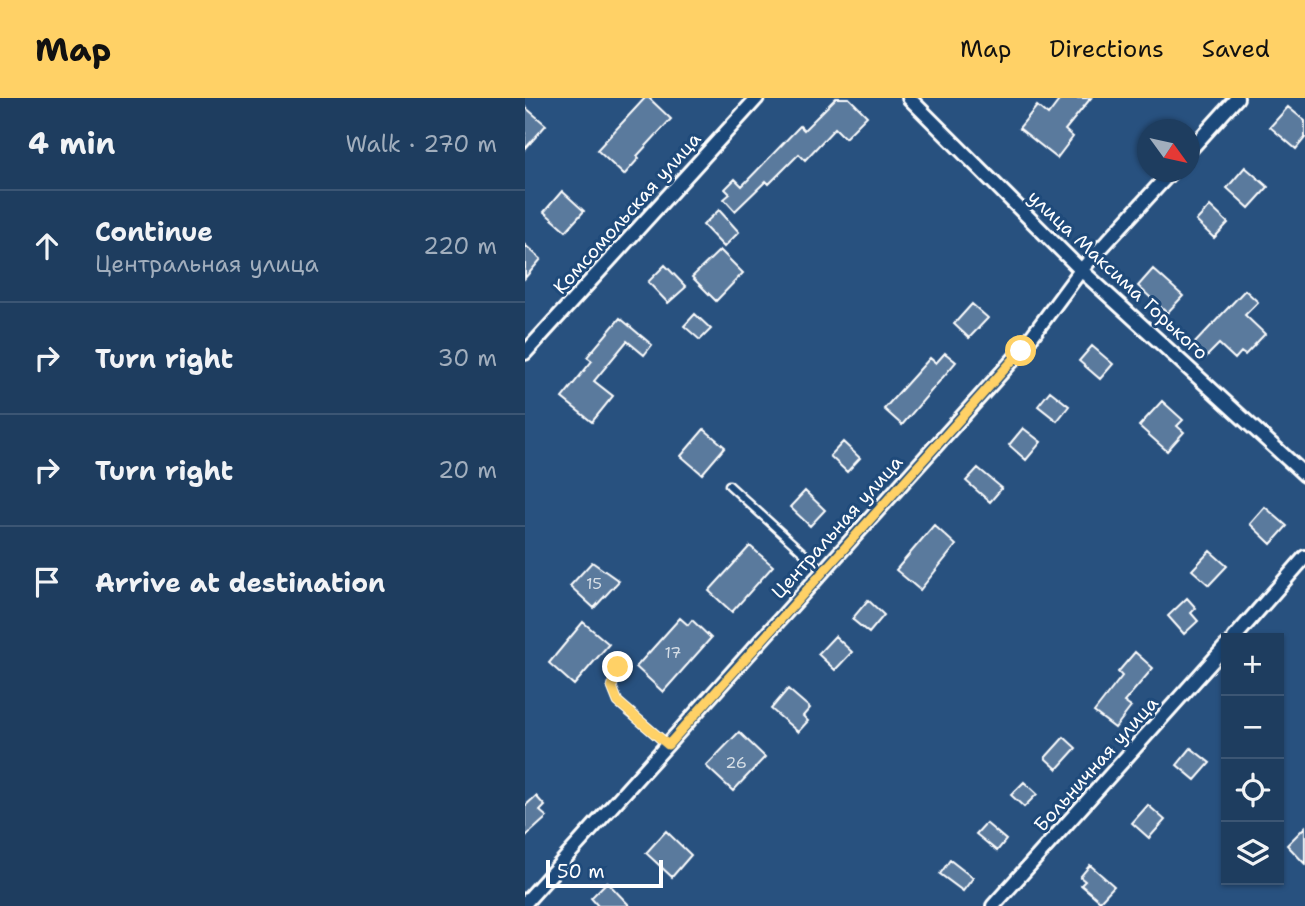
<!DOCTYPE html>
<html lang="en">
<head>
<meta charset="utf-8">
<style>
	body { margin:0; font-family:"Shantell Sans",sans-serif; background:#264465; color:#f1f3f6 }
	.controls { position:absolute; right:21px; bottom:21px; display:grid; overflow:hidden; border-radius:0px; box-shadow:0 2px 5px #0004 }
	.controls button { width:63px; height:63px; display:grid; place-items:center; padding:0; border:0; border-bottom:2px solid #3c5674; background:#1e3d5f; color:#f1f3f6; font:35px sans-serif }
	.compass { position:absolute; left:612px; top:21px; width:63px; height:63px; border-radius:50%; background:#1e3d5f; box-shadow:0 2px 5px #0004; rotate:123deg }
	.scale { position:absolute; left:21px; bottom:18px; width:117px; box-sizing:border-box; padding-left:7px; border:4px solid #fff; border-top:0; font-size:19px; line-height:24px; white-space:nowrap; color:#fff; -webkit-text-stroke:5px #1f4a7a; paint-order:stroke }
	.stop { position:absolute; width:21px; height:21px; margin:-16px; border:5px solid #ffd166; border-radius:50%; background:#fff }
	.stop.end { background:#ffd166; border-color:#fff; box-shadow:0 2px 7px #0008 }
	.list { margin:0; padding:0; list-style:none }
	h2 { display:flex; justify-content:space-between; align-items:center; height:91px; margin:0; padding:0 28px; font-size:30px }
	h2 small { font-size:23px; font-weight:400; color:#a1aebd }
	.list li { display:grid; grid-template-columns:46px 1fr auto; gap:21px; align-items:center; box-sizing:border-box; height:112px; padding:0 28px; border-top:2px solid #3c5674 }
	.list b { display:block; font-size:26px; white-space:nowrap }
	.list p { margin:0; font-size:23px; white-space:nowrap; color:#a1aebd }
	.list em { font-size:23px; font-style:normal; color:#a1aebd }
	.icon { flex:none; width:38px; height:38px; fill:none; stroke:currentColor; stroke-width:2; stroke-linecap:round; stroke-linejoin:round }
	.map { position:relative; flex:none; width:780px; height:808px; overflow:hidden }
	header { display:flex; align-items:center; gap:42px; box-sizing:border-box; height:98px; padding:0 35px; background:#ffd166; color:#111 }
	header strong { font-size:33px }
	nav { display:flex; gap:38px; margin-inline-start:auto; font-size:24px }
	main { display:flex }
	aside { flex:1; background:#1e3d5f }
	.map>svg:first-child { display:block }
</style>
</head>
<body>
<header>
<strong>Map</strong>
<nav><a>Map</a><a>Directions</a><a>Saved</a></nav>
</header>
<main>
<aside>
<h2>4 min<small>Walk · 270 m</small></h2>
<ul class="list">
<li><svg class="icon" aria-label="ahead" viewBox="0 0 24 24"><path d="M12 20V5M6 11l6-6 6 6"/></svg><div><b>Continue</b><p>Центральная улица</p></div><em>220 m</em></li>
<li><svg class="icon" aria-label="right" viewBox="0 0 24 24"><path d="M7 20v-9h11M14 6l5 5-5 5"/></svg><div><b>Turn right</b></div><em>30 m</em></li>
<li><svg class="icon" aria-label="right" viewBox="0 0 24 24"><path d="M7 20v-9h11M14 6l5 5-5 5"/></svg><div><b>Turn right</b></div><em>20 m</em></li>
<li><svg class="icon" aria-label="arrive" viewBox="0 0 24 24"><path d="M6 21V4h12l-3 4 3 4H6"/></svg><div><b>Arrive at destination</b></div></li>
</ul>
</aside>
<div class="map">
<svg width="780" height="808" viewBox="0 0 780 808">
	<rect width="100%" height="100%" fill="#28517f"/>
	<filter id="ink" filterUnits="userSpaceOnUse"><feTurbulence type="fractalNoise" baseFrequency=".0143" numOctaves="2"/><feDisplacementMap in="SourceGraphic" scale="14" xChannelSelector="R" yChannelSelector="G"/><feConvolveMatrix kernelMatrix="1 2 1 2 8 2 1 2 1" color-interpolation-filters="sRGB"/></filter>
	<g filter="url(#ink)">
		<path fill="#5a7a9d" stroke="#fff" stroke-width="2" d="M120 0H124L146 21 112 58 114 60 99 77 72 52Z
			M311 0H324L342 18 320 40 310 30 280 62 274 56 244 86 241 83 210 113 199 101 205 96 200 91 210 81 217 88 275 28 279 32Z
			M536 0H566L540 32 548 39 532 60 494 30 512 8 523 17Z
			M0 9 21 27 0 51Z
			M763 9 780 23V40L771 51 745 29Z
			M720 69 743 89 724 110 702 90Z
			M37 93 59 113 41 133 19 114Z
			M685 108 703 125 689 140 671 123Z
			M194 112 214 134 199 149 178 127Z
			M0 147 16 161 0 180Z
			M195 152 218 175 191 203 167 179Z
			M140 167 161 189 143 205 123 184Z
			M628 171 658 198 642 215 613 188Z
			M720 192 733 204 720 217 740 236 720 257 716 254 710 261 694 246 680 260 667 248Z
			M447 206 463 220 444 240 429 226Z
			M170 216 186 231 175 242 159 228Z
			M95 220 127 247 119 257 102 243 69 283 88 298 67 324 37 300 67 263 62 259Z
			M567 248 588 266 575 281 554 263Z
			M420 255 431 264 377 327 359 311 405 260 411 265Z
			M525 293 544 308 532 323 513 308Z
			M637 303 658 322 652 328 659 334 642 353 614 328Z
			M498 330 516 344 501 362 484 347Z
			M179 331 200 349 177 376 156 358Z
			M318 344 335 360 322 374 305 358Z
			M453 370 477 390 465 404 441 383Z
			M280 393 300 412 285 428 265 409Z
			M740 409 762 428 746 446 725 426Z
			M409 427 431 447 395 492 371 472Z
			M225 448 248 468 207 514 184 493Z
			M685 453 702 468 684 487 667 472Z
			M67 464 94 483 69 510 45 488Z
			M662 500 671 510 666 515 673 523 659 536 643 518Z
			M343 502 359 517 344 535 327 521Z
			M155 520 163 527 167 522 186 540 138 594 111 569Z
			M58 524 84 546 49 587 24 565Z
			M310 538 327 554 310 572 293 556Z
			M610 554 628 570 599 604 606 609 590 630 569 614 597 578 593 574Z
			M263 591 285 610 278 618 283 623 273 634 246 611Z
			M214 634 240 659 208 693 181 668Z
			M539 639 551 650 532 671 520 660Z
			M666 650 685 665 670 682 652 667Z
			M499 684 512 696 499 709 486 697Z
			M11 698 20 708 15 713 22 719 0 739V708Z
			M623 707 640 722 624 740 607 725Z
			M461 725 481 742 472 753 451 736Z
			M780 729V766L762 747Z
			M141 733 166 757 147 779 121 755Z
			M425 762 448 780 438 793 415 776Z
			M565 767 589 788 575 803 556 787 560 783 555 779Z
			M82 784 105 808H73L66 800Z"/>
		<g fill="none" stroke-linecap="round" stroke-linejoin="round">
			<g stroke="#fff" stroke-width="11">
				<path id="service" d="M204 387 298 473
					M93 569 87 589 93 604 143 647"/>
			</g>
			<g stroke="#fff" stroke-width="18">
				<path id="minor" d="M384 0 556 172 780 377
					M664 53 712 0
					M0 255 232 0
					M709 540 780 459
					M0 805 496 253 556 172 646 74
					M468 808 701 548"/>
			</g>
			<use href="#service" stroke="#1f4a7a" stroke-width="6"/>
			<use href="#minor" stroke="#1f4a7a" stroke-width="12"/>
		</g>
	</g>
	<g fill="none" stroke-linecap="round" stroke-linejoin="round" filter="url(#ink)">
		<path stroke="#ffd166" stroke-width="9" d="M93 569 87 589 93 604 143 647 496 253"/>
	</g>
	<g text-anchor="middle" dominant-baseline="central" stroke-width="6" stroke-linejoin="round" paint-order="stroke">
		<g font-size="16" fill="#d6dee6">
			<text x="69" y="485">15</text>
			<text x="148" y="554">17</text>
			<text x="211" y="664">26</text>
		</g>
		<g font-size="19" fill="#fff" stroke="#1f4a7a">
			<text transform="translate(102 115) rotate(-48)">Комсомольская улица</text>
			<text transform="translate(593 177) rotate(43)">улица Максима Горького</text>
			<text transform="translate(312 429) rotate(-48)">Центральная улица</text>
			<text transform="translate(571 666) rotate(-48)">Больничная улица</text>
		</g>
	</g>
</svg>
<div class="controls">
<button>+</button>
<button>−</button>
<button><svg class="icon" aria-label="locate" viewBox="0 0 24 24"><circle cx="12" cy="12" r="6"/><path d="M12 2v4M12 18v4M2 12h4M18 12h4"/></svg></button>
<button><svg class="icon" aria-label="layers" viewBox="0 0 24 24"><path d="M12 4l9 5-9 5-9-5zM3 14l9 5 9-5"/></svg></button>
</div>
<svg class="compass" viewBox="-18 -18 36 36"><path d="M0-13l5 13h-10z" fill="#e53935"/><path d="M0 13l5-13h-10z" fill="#a1aebd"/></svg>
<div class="scale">50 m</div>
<div class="stop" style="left:496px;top:253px"></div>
<div class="stop end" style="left:93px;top:569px"></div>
</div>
</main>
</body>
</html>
